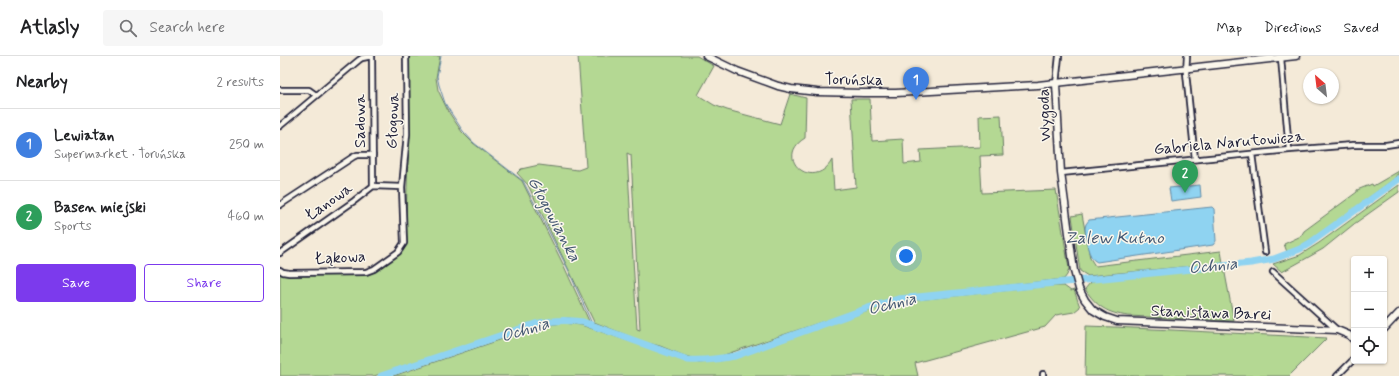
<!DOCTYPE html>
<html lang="en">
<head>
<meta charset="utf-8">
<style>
	body { margin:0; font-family:Mynerve,sans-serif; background:#f6f6f6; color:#202124 }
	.controls { position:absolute; right:12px; bottom:12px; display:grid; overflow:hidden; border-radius:4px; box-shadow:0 1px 3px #0004 }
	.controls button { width:36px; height:36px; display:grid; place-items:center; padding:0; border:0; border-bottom:1px solid #e0e0e0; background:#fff; color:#202124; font:20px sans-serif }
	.compass { position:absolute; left:1023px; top:12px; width:36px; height:36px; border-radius:50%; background:#fff; box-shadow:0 1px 3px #0004; rotate:332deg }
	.you { position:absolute; left:626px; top:200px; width:14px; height:14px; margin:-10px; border:3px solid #fff; border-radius:50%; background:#1a73e8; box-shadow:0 0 0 6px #1a73e833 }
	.badge { display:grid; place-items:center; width:26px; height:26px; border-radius:50%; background:#7c3aed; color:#fff; font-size:13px; font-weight:700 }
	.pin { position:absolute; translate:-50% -33px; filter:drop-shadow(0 1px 2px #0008) }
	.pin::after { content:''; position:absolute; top:21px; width:14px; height:12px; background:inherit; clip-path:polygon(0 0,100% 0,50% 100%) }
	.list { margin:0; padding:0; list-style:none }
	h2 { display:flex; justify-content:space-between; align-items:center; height:52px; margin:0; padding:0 16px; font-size:17px }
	h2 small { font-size:13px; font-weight:400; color:#757577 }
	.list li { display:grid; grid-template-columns:26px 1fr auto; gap:12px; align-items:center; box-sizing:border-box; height:72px; padding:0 16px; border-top:1px solid #e0e0e0 }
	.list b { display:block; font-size:15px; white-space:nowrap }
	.list p { margin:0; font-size:13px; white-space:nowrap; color:#757577 }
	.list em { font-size:13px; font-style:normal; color:#757577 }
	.actions { display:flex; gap:8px; padding:12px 16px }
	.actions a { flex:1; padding:9px 0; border:1px solid #7c3aed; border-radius:4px; text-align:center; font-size:14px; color:#7c3aed }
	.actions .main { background:#7c3aed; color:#fff }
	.icon { flex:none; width:22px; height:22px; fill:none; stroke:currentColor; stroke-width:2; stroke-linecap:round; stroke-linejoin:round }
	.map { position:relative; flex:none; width:1119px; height:320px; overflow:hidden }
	header { display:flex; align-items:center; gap:24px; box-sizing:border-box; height:56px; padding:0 20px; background:#fff; border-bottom:1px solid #e0e0e0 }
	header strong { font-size:19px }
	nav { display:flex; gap:22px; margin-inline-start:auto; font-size:14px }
	.search { width:280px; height:36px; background:#f6f6f6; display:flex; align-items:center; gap:10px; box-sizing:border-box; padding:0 14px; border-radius:4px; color:#757577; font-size:15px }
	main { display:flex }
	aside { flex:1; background:#fff }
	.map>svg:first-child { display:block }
</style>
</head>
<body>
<header>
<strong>Atlasly</strong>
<div class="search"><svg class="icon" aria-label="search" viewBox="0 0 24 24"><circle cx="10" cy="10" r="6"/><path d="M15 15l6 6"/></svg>Search here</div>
<nav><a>Map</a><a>Directions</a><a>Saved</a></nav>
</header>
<main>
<aside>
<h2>Nearby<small>2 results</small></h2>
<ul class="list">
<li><span class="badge" style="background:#3f7fe0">1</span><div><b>Lewiatan</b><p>Supermarket · Toruńska</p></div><em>250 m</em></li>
<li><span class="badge" style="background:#2e9e5b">2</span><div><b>Basen miejski</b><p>Sports</p></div><em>460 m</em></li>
</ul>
<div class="actions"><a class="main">Save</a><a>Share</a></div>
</aside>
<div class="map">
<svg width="1119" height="320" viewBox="0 0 1119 320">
	<rect width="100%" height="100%" fill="#f4ead8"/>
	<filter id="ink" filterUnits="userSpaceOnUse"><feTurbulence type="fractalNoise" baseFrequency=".025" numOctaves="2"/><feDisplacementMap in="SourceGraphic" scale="8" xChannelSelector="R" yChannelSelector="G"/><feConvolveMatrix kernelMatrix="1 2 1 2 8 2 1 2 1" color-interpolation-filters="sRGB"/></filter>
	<g filter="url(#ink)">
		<path fill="#b4d893" stroke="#6b7d67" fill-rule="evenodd" d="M127 0H160L156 22 158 34 168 55 182 76 193 87 242 125 283 208 309 265 288 262 261 264 94 320H0V217L3 219H46L95 215 123 195 125 190 129 75Z
			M298 0H417L434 10 418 39 434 49 447 54 500 68 510 38 526 42 525 82C492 102 534 137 552 104L554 134 576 131 571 43H590L592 85 623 83 624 108 641 106 640 94 700 91 699 60 721 59 723 99 700 100 702 137 776 134 789 213 787 219 784 223 612 242 438 301 414 302 405 300 380 290 364 286 314 266 248 129 237 117 241 113 259 109 298 114 306 111ZM347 97 351 99 360 274 357 273Z
			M1119 115V119H1116L1117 121 1036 180 1017 192 1007 196 1004 188 1021 180 1024 175 1077 136V134L1092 128 1093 130Z
			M1119 129V136L1074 168 1043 193 1002 216 993 208 1020 199 1039 187Z
			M802 158 810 202 815 210 941 195 943 207 808 220 800 215 792 160Z
			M944 212 954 265 848 260C827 257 817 251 805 233L810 227 816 225Z
			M770 230H784L791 235 794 234 800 251 794 256 776 259 765 271 635 307 638 320H113L258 271 282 267 301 269 401 303 419 307 440 305 458 301 573 260 617 246Z
			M806 270 834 271 1047 282 1009 320H805Z"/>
		<path fill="#8fd3f1" stroke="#638ca8" d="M920 129 921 141 891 145 889 132Z
			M932 151 934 153 936 185 933 189 817 206C807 202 806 182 805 172L806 168 809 164Z"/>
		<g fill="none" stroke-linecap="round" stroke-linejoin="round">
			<path stroke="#638ca8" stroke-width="1" d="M161 0 157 20 159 29 165 47 171 57 183 75 194 87 243 125 288 213 313 270"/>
			<path stroke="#8fd3f1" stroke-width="7" d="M101 320 255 268C272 264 286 263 303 266L408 304C425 305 439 303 455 300L591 251 618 243 971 207 994 203 1020 193 1030 187 1119 123"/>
			<g stroke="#22223b" stroke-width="8">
				<path id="street" d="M92 0 93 130
					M907 0 906 17 915 103
					M1001 2 1009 94
					M776 28 779 0
					M0 34H29L36 39
					M0 70 79 4 82 2 92 0
					M972 98 985 196
					M781 117 1009 94 1073 89H1106L1119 87
					M122 131 127 78 126 0
					M0 149 73 101 77 99H93
					M0 197 74 145 93 130
					M0 214 3 216 9 217 86 216 94 213 118 196 124 187 122 131 93 130
					M993 216 1057 274
					M763 318V320
					M1057 320 1074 303"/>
			</g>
			<g stroke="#22223b" stroke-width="9">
				<path id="secondary" d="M426 0 457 15 498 30 511 33 537 36 584 37H616L758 29 1016 0
					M776 28 781 117 794 215 799 233 805 244 813 254 825 261 837 265 1057 274 1069 279 1074 284
					M1104 273 1119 257"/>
			</g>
			<use href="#street" stroke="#fbf7ec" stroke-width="4.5"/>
			<use href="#secondary" stroke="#fbf7ec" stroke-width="6"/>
		</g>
	</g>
	<g text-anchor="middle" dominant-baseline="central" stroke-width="3" stroke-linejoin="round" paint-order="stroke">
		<g font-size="16" fill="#22223b" stroke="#fbf7ec">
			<text transform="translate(574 24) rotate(1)">Toruńska</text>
			<text transform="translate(765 59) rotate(-92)">Wygoda</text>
			<text transform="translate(80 65) rotate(-90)">Sadowa</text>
			<text transform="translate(113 65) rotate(-88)">Głogowa</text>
			<text transform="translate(949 87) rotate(-5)">Gabriela Narutowicza</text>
			<text transform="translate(49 146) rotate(-35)">Łanowa</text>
			<text transform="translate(60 202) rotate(-3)">Łąkowa</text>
			<text transform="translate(931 257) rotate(2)">Stanisława Barei</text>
		</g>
		<g font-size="17" font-style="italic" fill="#435772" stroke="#fbf7ec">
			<text transform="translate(274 163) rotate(62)">Głogowianka</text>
			<text x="834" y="182">Zalew Kutno</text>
			<text transform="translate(933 210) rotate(-6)">Ochnia</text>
			<text transform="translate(612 248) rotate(-14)">Ochnia</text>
			<text transform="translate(245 274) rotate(-17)">Ochnia</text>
		</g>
	</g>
</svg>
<div class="controls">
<button>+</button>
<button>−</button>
<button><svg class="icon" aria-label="locate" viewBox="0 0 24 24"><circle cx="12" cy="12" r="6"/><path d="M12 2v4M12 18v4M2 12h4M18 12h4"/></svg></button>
</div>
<svg class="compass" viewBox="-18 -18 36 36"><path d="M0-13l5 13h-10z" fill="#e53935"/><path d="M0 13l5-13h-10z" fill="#757577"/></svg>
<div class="you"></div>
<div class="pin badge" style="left:636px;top:44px;background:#3f7fe0">1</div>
<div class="pin badge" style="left:905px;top:137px;background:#2e9e5b">2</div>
</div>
</main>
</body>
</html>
